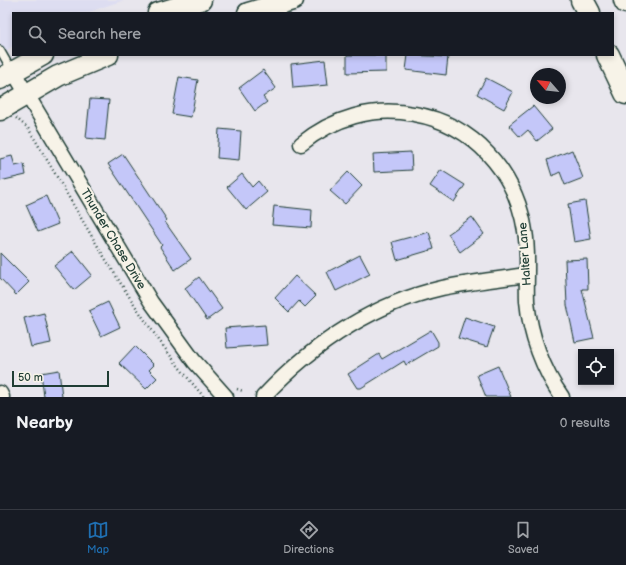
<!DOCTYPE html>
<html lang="en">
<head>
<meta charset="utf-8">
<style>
	body { margin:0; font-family:"Balsamiq Sans",sans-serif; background:#242831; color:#f1f3f6 }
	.controls { position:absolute; right:12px; bottom:12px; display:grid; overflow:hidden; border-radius:0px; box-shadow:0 2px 6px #0003 }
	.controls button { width:36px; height:36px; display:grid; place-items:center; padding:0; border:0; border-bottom:1px solid #363941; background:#171b24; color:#f1f3f6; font:20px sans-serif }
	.compass { position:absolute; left:530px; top:68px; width:36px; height:36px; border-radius:50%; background:#171b24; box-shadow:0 2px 6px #0003; rotate:298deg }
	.scale { position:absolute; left:12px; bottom:10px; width:97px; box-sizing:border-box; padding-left:4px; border:2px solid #1f3d34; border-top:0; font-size:11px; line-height:14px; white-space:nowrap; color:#1f3d34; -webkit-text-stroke:3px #f7f3e8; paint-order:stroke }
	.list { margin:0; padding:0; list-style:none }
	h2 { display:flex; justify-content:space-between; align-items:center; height:52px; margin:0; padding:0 16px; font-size:17px }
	h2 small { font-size:13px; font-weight:400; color:#9ea1a6 }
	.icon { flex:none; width:22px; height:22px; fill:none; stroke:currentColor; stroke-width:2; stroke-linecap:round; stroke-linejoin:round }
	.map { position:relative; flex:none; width:626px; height:397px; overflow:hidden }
	.search { position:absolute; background:#171b24; box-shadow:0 2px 6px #0003; left:12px; right:12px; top:12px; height:44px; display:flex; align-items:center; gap:10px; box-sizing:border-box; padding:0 14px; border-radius:0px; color:#9ea1a6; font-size:15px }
	.sheet { height:112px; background:#171b24 }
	nav { display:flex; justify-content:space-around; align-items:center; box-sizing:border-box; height:56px; border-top:1px solid #363941; background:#171b24; font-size:11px; color:#9ea1a6 }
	nav a { display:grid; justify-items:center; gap:2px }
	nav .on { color:#1f6fb2 }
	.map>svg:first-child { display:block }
</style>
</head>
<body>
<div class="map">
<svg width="626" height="397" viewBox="0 0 626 397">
	<rect width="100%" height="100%" fill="#e8e6ed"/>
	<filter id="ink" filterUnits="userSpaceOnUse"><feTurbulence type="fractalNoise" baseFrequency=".025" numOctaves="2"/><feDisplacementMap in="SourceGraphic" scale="8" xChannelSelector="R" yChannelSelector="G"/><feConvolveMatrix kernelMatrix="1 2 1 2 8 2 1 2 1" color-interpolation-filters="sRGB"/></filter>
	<g filter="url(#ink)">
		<path fill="#ddddf1" d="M0 0H124L86 13H13V46L0 55Z"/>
		<path fill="#c4c7f9" stroke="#1f3d34" d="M347 55H386V72L347 73Z
			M408 55 448 57 446 75 406 70Z
			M325 60 328 85 293 88 291 64Z
			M263 70 276 88 263 97 267 102 255 111 239 88Z
			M179 77 198 80 191 117 172 114Z
			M486 78 513 92 504 109 477 94Z
			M90 99 109 100 105 140 86 138Z
			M533 106 552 129 537 141 528 130 520 137 509 125Z
			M219 129 241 131 239 160 217 158Z
			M572 150 583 178 565 185 560 172 552 176 547 160Z
			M411 152 412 170 374 172 373 154Z
			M123 154 167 220 165 222 191 259 175 270 160 247 162 245 108 164Z
			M12 156 15 166 24 164 26 175 0 181V159Z
			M441 170 465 185 454 202 430 186Z
			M348 172 362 186 345 204 330 191Z
			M242 174 252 187 258 181 267 192 246 210 227 187Z
			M46 196 58 224 38 232 26 205Z
			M585 201 591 239 574 242 568 204Z
			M274 206 312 210 311 228 272 225Z
			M472 217 484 234 460 252 448 234Z
			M429 232 434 249 397 260 392 242Z
			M73 251 92 275 74 290 54 266Z
			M0 253 29 282 16 295 0 278Z
			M360 255 370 274 336 291 327 272Z
			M587 259 588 289H582L594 338 575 342 567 305 565 260Z
			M295 276 316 296 305 307 299 301 289 312 275 298Z
			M199 277 222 309 207 320 185 288Z
			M108 302 120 327 101 336 89 311Z
			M44 313 51 343 31 347 24 318Z
			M465 317 494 327 487 347 458 338Z
			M265 325 267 345 227 348 225 328Z
			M431 330 438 342V346L406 365 404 361 361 388H357L348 374 379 354 382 359Z
			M135 346 154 365 149 370 157 378 146 389 119 363Z
			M498 366 511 397H486L477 375Z
			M59 370 62 397H44L41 373Z"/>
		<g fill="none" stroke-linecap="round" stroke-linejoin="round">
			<g stroke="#1f3d34" stroke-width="10">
				<path id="lane" d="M0 50 12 71"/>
			</g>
			<g stroke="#1f3d34" stroke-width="17">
				<path id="street" d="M13 71 151 302 194 361 226 397
					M301 144C333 118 373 106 414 114 474 124 516 173 525 231 529 254 526 278 527 301 530 335 543 370 562 397
					M0 393 2 397
					M263 397C312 345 372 304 442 288 470 282 498 279 527 275"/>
			</g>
			<g stroke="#1f3d34" stroke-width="23">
				<path id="secondary" d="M158 13 201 0
					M248 13 293 0
					M0 79 43 55
					M0 110 58 76 108 55"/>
			</g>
			<g stroke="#1f3d34" stroke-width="25">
				<path id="highway" d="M582 0 589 13
					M625 0 626 2
					M608 55 626 93"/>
			</g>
			<path stroke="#1f3d34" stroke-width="2.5" stroke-dasharray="1 3" stroke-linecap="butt" d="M16 118 28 128C83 219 133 316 204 397
				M237 389 243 391"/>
			<use href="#lane" stroke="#f7f3e8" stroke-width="7"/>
			<use href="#street" stroke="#f7f3e8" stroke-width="14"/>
			<use href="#secondary" stroke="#f7f3e8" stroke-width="20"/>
			<use href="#highway" stroke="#f7f3e8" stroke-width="22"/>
		</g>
	</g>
	<g text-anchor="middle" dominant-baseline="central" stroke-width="4" stroke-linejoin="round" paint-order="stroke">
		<g font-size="12" fill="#1f3d34" stroke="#f7f3e8">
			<text transform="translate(113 239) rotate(59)">Thunder Chase Drive</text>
			<text transform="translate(525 254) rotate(-94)">Halter Lane</text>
		</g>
	</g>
</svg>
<div class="controls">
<button><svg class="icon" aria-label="locate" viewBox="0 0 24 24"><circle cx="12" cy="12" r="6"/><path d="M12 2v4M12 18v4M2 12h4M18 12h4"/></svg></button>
</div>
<svg class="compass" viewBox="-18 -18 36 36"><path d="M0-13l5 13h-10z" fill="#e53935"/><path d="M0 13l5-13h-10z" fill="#9ea1a6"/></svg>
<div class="scale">50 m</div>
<div class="search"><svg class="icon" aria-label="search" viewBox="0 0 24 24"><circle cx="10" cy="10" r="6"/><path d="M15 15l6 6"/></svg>Search here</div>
</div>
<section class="sheet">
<h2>Nearby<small>0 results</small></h2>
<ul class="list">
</ul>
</section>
<nav>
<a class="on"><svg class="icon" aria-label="map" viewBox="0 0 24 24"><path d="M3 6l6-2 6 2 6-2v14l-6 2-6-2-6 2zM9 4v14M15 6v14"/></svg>Map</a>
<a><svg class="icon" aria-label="directions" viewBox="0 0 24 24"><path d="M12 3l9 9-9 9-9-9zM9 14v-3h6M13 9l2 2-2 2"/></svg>Directions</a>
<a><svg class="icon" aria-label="saved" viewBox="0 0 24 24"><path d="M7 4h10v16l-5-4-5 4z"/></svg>Saved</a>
</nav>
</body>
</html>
